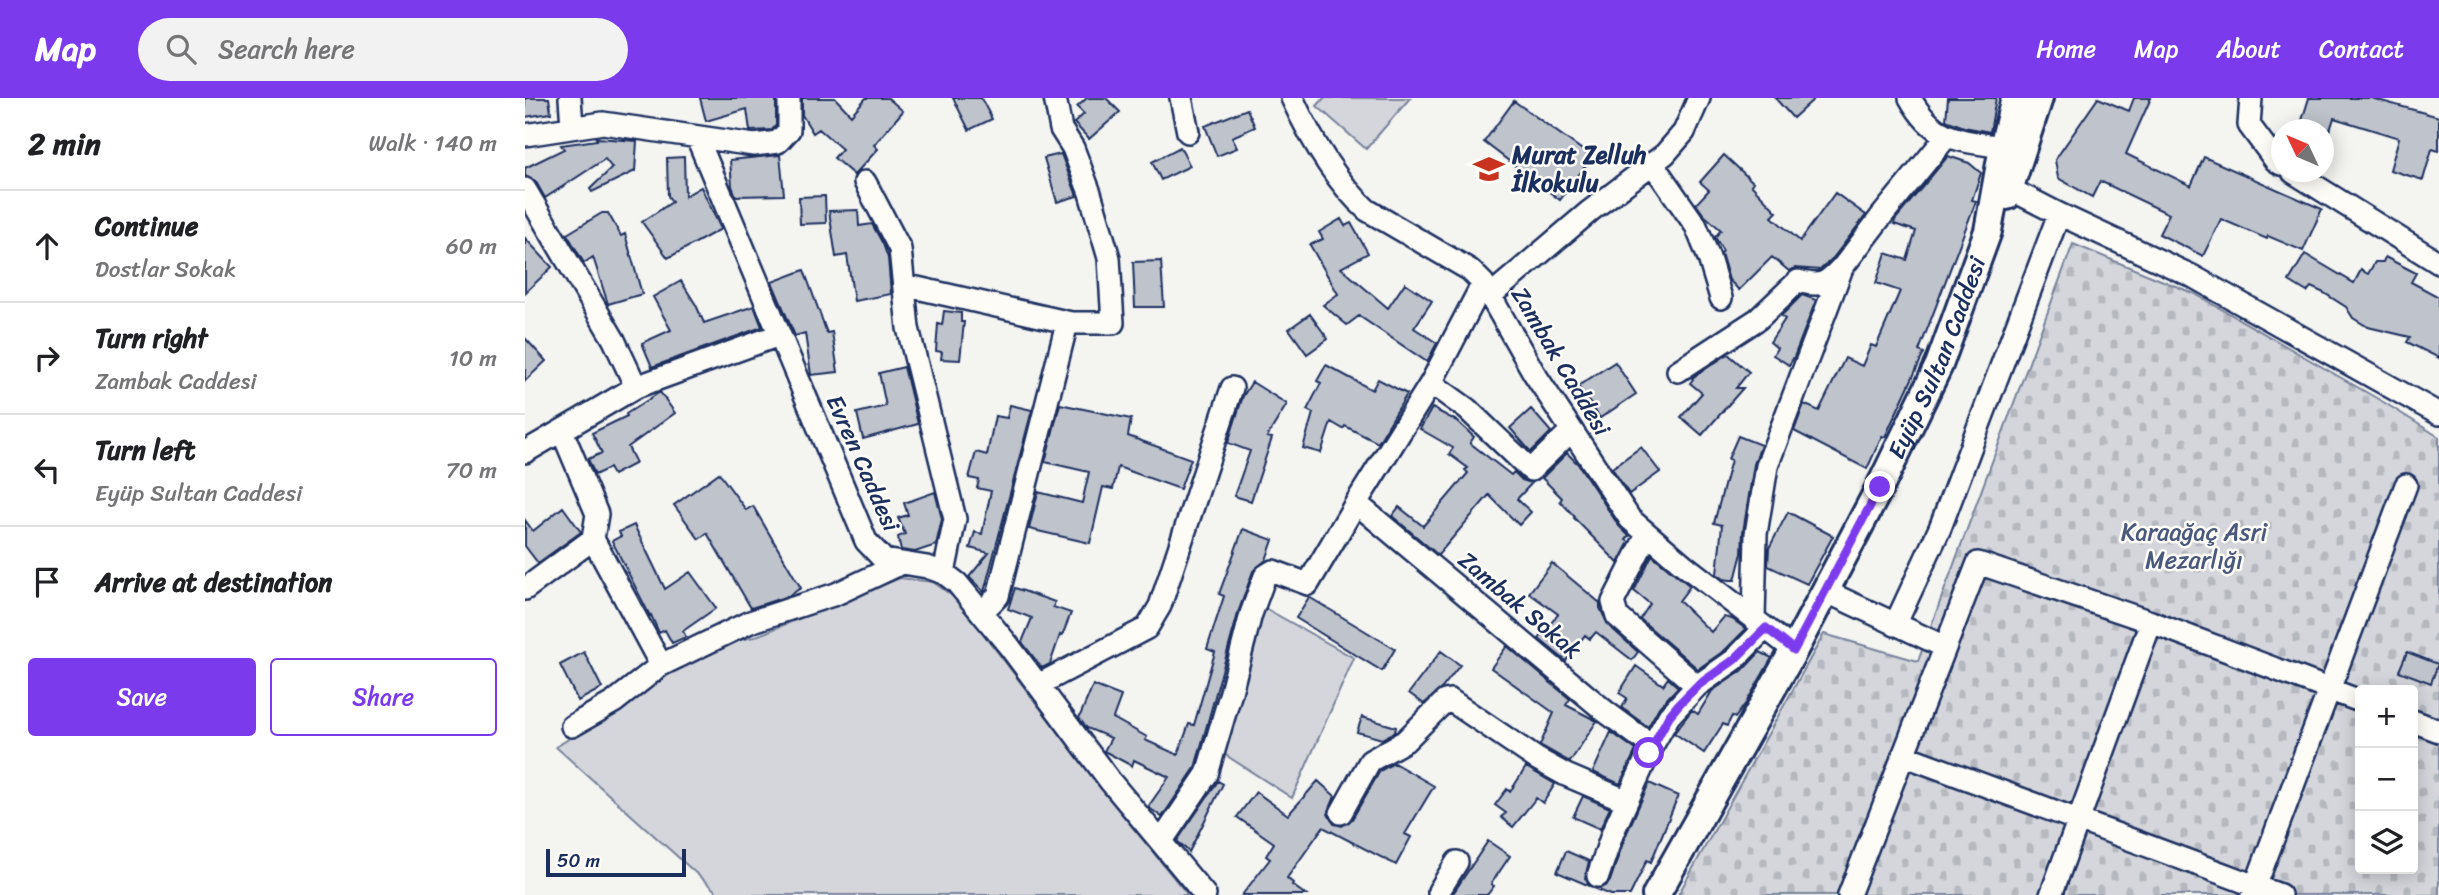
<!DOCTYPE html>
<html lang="en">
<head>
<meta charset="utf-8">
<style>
	body { margin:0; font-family:Sriracha,sans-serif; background:#f2f2f2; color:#202124 }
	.controls { position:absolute; right:21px; bottom:21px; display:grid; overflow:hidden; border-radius:7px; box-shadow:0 4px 18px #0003 }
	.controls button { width:63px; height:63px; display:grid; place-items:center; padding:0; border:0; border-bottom:2px solid #e0e0e0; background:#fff; color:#202124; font:35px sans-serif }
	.compass { position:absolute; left:1746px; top:21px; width:63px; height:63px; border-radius:50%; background:#fff; box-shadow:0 4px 18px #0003; rotate:314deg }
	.scale { position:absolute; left:21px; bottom:18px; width:140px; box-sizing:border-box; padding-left:7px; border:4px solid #1b2f5e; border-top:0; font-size:19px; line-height:24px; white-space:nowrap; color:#1b2f5e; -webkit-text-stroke:5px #fdfcf7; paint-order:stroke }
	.stop { position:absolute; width:21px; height:21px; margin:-16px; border:5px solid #7c3aed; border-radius:50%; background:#fff }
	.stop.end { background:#7c3aed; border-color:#fff; box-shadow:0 2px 7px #0008 }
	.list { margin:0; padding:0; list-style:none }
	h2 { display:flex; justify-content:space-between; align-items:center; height:91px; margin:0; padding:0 28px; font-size:30px }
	h2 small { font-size:23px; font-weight:400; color:#757577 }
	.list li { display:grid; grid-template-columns:46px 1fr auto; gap:21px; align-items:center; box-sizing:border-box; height:112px; padding:0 28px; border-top:2px solid #e0e0e0 }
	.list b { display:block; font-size:26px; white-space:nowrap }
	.list p { margin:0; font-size:23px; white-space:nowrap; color:#757577 }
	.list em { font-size:23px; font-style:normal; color:#757577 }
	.actions { display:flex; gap:14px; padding:21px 28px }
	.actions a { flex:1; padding:16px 0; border:2px solid #7c3aed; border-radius:7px; text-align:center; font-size:24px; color:#7c3aed }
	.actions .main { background:#7c3aed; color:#fff }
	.icon { flex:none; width:38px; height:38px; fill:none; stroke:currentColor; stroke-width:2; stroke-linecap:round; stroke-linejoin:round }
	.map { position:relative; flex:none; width:1914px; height:797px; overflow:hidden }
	header { display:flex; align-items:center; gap:42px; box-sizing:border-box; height:98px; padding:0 35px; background:#7c3aed; color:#fff }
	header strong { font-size:33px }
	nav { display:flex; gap:38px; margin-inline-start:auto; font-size:24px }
	.search { width:490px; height:63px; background:#f2f2f2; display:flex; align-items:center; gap:18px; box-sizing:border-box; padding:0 24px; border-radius:38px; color:#757577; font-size:26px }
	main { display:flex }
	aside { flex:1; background:#fff }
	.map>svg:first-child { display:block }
</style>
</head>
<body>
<header>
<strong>Map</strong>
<div class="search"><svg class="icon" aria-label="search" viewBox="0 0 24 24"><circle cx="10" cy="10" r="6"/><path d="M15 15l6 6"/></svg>Search here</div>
<nav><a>Home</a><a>Map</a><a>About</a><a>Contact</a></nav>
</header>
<main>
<aside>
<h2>2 min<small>Walk · 140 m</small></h2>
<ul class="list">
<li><svg class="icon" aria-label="ahead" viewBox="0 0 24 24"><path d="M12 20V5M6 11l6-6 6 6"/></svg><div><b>Continue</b><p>Dostlar Sokak</p></div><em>60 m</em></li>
<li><svg class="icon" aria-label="right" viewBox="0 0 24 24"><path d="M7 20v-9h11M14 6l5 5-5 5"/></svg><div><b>Turn right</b><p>Zambak Caddesi</p></div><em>10 m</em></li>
<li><svg class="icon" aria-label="left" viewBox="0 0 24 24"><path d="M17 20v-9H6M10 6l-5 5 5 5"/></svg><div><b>Turn left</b><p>Eyüp Sultan Caddesi</p></div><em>70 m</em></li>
<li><svg class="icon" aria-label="arrive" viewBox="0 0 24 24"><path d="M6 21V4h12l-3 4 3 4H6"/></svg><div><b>Arrive at destination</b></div></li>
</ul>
<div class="actions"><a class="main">Save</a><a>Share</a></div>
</aside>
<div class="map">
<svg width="1914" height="797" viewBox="0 0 1914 797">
	<defs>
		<pattern id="cemetery-stones" width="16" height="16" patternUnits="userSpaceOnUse" patternTransform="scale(1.75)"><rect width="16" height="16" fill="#d4d6db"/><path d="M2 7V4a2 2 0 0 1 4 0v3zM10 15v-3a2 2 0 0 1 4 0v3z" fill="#b5b8be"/></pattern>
	</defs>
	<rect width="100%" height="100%" fill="#f4f4f1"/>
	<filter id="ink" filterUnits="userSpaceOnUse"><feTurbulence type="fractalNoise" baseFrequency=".0143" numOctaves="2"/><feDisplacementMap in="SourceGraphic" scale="14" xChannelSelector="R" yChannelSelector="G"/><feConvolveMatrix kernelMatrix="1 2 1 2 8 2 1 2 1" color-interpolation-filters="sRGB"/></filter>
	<g filter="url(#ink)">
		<path fill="#d4d6db" stroke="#78829c" stroke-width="2" d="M799 0H885L841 51 792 8Z
			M375 480 408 484 433 502 578 693 663 797H195L31 649 121 592 148 570 210 543 229 539Z
			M738 509 829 560 767 700 696 654Z"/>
		<path fill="url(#cemetery-stones)" stroke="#78829c" stroke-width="2" fill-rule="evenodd" d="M1548 146 1670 196 1860 305 1914 339V797H1153L1299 536 1393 563ZM1835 592H1888V771H1835Z"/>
		<path fill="#bfc3cc" stroke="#1b2f5e" stroke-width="2" d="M0 0H24L26 15 0 19Z
			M175 0H251V27L247 32 225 33 222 11 181 23Z
			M277 0H310L326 17 341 0H363L378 13 349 47 353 51 329 77 309 60 317 51 294 31 288 35 277 17Z
			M428 0H456L467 21 444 32Z
			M562 0H581L595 14 564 41 549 25 559 16 552 9Z
			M1250 0H1290L1268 20Z
			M1423 0H1471L1465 34 1439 29 1421 22Z
			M1573 0 1604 13 1609 0H1626L1601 56 1666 88 1679 59 1797 111 1778 153 1743 138 1742 141 1696 121 1678 158 1634 136 1644 116 1575 83 1567 99 1533 80 1530 62Z
			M1784 0H1846L1914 19V53L1907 51 1898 82 1865 72 1874 40 1809 20 1805 32H1774Z
			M989 3 1067 59 1035 102 959 44Z
			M722 11 730 29 707 39 712 50 692 58 680 28Z
			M71 40 112 43 110 73 67 94 65 91 87 70 80 61 20 100 11 84 0 78V70L39 51 36 47 72 42Z
			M655 49 665 68 636 82 627 64Z
			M536 56 552 98 532 104 519 60Z
			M255 57 259 97 211 98 207 88 205 62Z
			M1199 57 1228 84 1226 87 1252 114 1247 119 1275 143 1310 95 1341 117 1308 160 1295 172 1270 170 1264 173 1247 159 1214 192 1204 182 1196 155 1198 153 1190 139 1196 132 1179 117 1171 106 1184 92 1175 84Z
			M1423 58 1444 65 1456 75 1447 102 1451 103 1394 253 1399 255 1360 339 1357 338 1342 371 1269 333 1279 306 1294 313 1320 260 1337 268 1346 247 1351 249 1375 193 1351 185 1361 155 1382 162 1391 133 1369 126 1370 122Z
			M159 59 160 98 176 89 196 131 143 160 117 124 147 104 143 98 142 60Z
			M300 98 301 125 275 126 274 99Z
			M333 112 334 128 347 126 358 146 363 160 366 196 329 203 322 157 311 159 304 113Z
			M77 115H83L96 138 100 136 117 196 83 206 68 159 59 165 42 136Z
			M816 121 820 128 826 125 843 155 816 170 863 210 880 185 907 203 889 230 912 245 902 264 834 218 822 227 798 207 813 196 785 147 798 141 794 134Z
			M0 140 27 169 0 195Z
			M1780 156 1829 185 1836 172 1843 176 1850 164H1858L1860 159 1891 175 1886 184 1914 199V260L1882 244 1885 239 1843 229 1828 220 1821 209 1799 195 1786 189 1782 194 1764 183Z
			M636 163 639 209H610L608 164Z
			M279 172 302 235 307 234 313 274 286 277 280 235 270 238 247 184Z
			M156 183 171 207 179 225 229 208 237 229 127 269 117 245 146 232 128 199Z
			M1277 197 1291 202 1269 259 1264 267 1248 257 1252 250 1245 244 1260 221 1256 218Z
			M419 213 436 215V224H439L435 262 416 261 417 254 411 253 413 226 417 227Z
			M785 216 803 241 782 256 764 231Z
			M0 240 21 263 0 283Z
			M1203 256 1224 274 1211 290H1218L1177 337 1156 319 1177 295 1165 285 1168 281 1167 280Z
			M1090 264 1111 296 1075 320 1053 288Z
			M801 267 847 292 853 281 882 296 853 345 820 328 818 331 806 324 796 355 778 350 788 315 782 312 796 285 792 283Z
			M379 269 393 326 338 341 332 315 361 308 354 275Z
			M727 284 762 306 742 339 747 340 726 403 709 398 725 353 703 345 718 298Z
			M135 294 150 315 103 349 111 365 88 377 84 370 70 377 63 361 77 355 67 335 102 318 101 316Z
			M535 306 606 321 603 338 666 361 655 391 593 369 588 391 578 389 565 445 504 431 513 394 557 405 564 374 520 364Z
			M485 307 507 312 459 494 444 479 464 455 445 450 450 434 457 436 466 393 452 390 454 382 444 380 451 354 462 357 470 318 482 320Z
			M907 310 932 323 949 339 945 345 986 377 989 374 997 382 1007 385 992 401 1006 414 994 427 964 397 913 457 867 418 874 409 898 428 943 375 940 372 943 370 924 356 928 350 895 331Z
			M1006 311 1026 334 1006 354 985 330Z
			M1213 338 1236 347 1229 366 1218 434 1217 455 1210 482H1205L1199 481 1192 476 1197 427 1189 425 1206 362 1203 361Z
			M1116 349 1135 374 1104 396 1087 370Z
			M1042 355 1053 366 1094 428 1104 438 1101 442 1104 444 1093 465 1049 420 1050 419 1035 403 1037 400 1017 380Z
			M194 375 221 412 228 408 276 490 263 498 226 510 182 435 174 441 149 407Z
			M410 394 417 421 411 447 390 454 376 452 373 439 380 436 373 420 383 417 379 405Z
			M38 409 56 434 13 465 0 448V422L8 433Z
			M1263 414 1308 438 1282 486 1243 468 1244 450Z
			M109 427 140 491 165 474 191 510 158 533 161 539 147 545 140 532 134 535 126 517 125 518 87 443 96 438 94 434Z
			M718 431 748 442 741 462 728 473 714 512 670 670 637 719 623 709 644 679 609 662 607 668 579 653 586 640 562 630 554 620 568 587 596 598 588 620 622 639 620 642 653 657 664 626 669 627 690 554 682 551 699 498 694 496Z
			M1127 457 1165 488 1154 503 1186 534 1199 519 1207 521 1221 531 1200 552 1173 571 1115 521 1125 506 1109 493Z
			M1027 465 1075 505V510L1083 527 1113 554 1107 562 1071 534 1065 541 1060 537 1041 563 1014 541 1033 516 1004 495Z
			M490 490 530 504 528 509 546 515 537 538 535 537 525 566 517 570 497 544 507 520 483 511Z
			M784 499 870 551 857 573 771 520Z
			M982 548 1045 601 1041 607 1072 623 1045 664 1015 647 1029 615 966 570Z
			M916 553 935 567 917 590 899 606 884 595Z
			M59 554 77 590 53 603 35 567Z
			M1235 554 1247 560 1221 605 1210 620 1207 618 1202 628 1198 626 1179 655 1149 635 1167 612 1173 616 1187 593 1217 573Z
			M1882 554 1913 566 1906 585 1874 573Z
			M1111 568 1138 587 1143 580 1153 589 1134 609 1123 629 1097 610 1102 600 1094 595Z
			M837 619 871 629 870 634 857 641 832 634Z
			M1086 634 1111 652 1095 686 1068 674Z
			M869 665 909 688 880 736 886 739 871 767 798 729 762 780 768 785 767 787 781 797H717L745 761 741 758 749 745 712 719 731 694 763 717 793 683 810 698 803 716 809 726 817 728 827 721 855 673Z
			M1001 669 1030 686 1018 705 1011 700 988 729 976 719 981 715 970 707 982 691 985 694Z
			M693 683 698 686 664 754 652 743Z
			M1124 685 1153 698 1126 764 1122 762 1105 797H1086L1071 791 1081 788 1085 783 1100 739Z
			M1058 698 1085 710 1075 731 1048 719Z
			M963 743 985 758 966 786 969 788 962 797H927Z
			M1041 753 1064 763 1060 780 1065 788 1032 774Z"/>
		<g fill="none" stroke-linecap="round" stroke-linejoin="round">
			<g stroke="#1b2f5e" stroke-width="26">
				<path id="minor" d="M45 0 47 28
					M656 0 663 34
					M767 0C785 39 809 82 842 112L945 172 958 185 1009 275 1105 421 1159 467 1269 552
					M1385 0C1409 43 1433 42 1478 49
					M1726 0 1724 27 1750 62 1756 66
					M0 37 78 25 229 47 253 44 264 32V0
					M172 39 341 443 359 462 402 469 419 475 432 485 484 548 585 683 680 797
					M1127 65 1171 128 1184 160 1196 200
					M1768 74 1914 165
					M340 84 375 151 383 230 430 421 419 475
					M0 91 89 242 111 289
					M1485 91 1534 116 1667 178 1914 316
					M379 187 546 225
					M965 198 1065 113 1140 56 1159 34 1174 0
					M1153 273 1233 221 1273 183C1296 189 1300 187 1316 170
					M906 285 942 311 1006 372 1046 333
					M37 333 72 416 68 441 136 567
					M0 354 111 289 254 237
					M831 405 1081 614 1127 648
					M1122 437 1088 504 1092 518 1172 588
					M0 491 68 441
					M1300 493 1420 549
					M457 514 473 498 542 225H588L584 160 565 95 548 50 536 31 530 0
					M1229 521 1231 436 1242 368 1317 170 1355 120 1422 38
					M1370 527 1415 430 1534 116
					M513 587 622 530 635 508 707 290
					M1888 623 1914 633
					M47 628 89 604 136 567 225 524 311 496 375 466
					M1378 657 1755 797
					M816 715 845 663 880 643 920 603 925 602 1012 661 1041 677 1102 703
					M636 744 682 676 706 594 726 516 740 478 748 473 783 486 831 405 906 285 958 185
					M1073 778 1088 734 1127 648 1144 618 1172 588 1209 562 1240 530
					M914 797V793L932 764
					M1324 797 1453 465 1626 524 1835 603
					M1526 797 1626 524
					M1727 797 1881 387"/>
			</g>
			<g stroke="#1b2f5e" stroke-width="32">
				<g id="major">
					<path d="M1482 98 1514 0"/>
					<path id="s1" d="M1131 797 1269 552 1355 389 1414 267 1463 133 1478 49 1490 0"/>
				</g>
			</g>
			<use href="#minor" stroke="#fdfcf7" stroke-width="21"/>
			<use href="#major" stroke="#fdfcf7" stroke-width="26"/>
		</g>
	</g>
	<g fill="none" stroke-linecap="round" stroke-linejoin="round" filter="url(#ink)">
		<path stroke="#7c3aed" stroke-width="9" d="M1124 655 1144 618 1154 606 1172 588 1209 562 1241 530 1269 552 1355 389"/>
	</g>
	<defs>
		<g id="school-bare" transform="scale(2.415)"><path d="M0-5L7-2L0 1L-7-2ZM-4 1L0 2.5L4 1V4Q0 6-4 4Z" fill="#c8321e" stroke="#fdfcf7" stroke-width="2.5" paint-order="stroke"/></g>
	</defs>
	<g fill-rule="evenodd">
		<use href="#school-bare" x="964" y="71"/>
	</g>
	<g text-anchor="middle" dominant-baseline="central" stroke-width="5" stroke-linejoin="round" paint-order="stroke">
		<g font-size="24" font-weight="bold" fill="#1b2f5e" stroke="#fdfcf7" text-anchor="start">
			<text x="987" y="57">Murat Zelluh<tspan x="987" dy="28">İlkokulu</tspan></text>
		</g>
		<g font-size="24" fill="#1b2f5e" stroke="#fdfcf7">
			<text stroke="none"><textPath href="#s1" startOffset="607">Eyüp Sultan Caddesi</textPath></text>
			<text transform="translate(1036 263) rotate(59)">Zambak Caddesi</text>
			<text transform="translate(338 365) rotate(66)">Evren Caddesi</text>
			<text transform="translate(995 507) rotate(40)">Zambak Sokak</text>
		</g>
		<g font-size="24" fill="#49597d" stroke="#fdfcf7">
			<text x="1669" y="434">Karaağaç Asri<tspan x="1669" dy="28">Mezarlığı</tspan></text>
		</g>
	</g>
</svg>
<div class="controls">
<button>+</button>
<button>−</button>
<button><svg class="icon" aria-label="layers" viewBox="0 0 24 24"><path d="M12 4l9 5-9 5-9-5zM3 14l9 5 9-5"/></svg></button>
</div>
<svg class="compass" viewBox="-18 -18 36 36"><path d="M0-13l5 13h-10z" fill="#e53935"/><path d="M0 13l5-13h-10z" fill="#757577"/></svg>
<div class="scale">50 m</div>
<div class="stop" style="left:1124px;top:655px"></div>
<div class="stop end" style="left:1355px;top:389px"></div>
</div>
</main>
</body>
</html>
